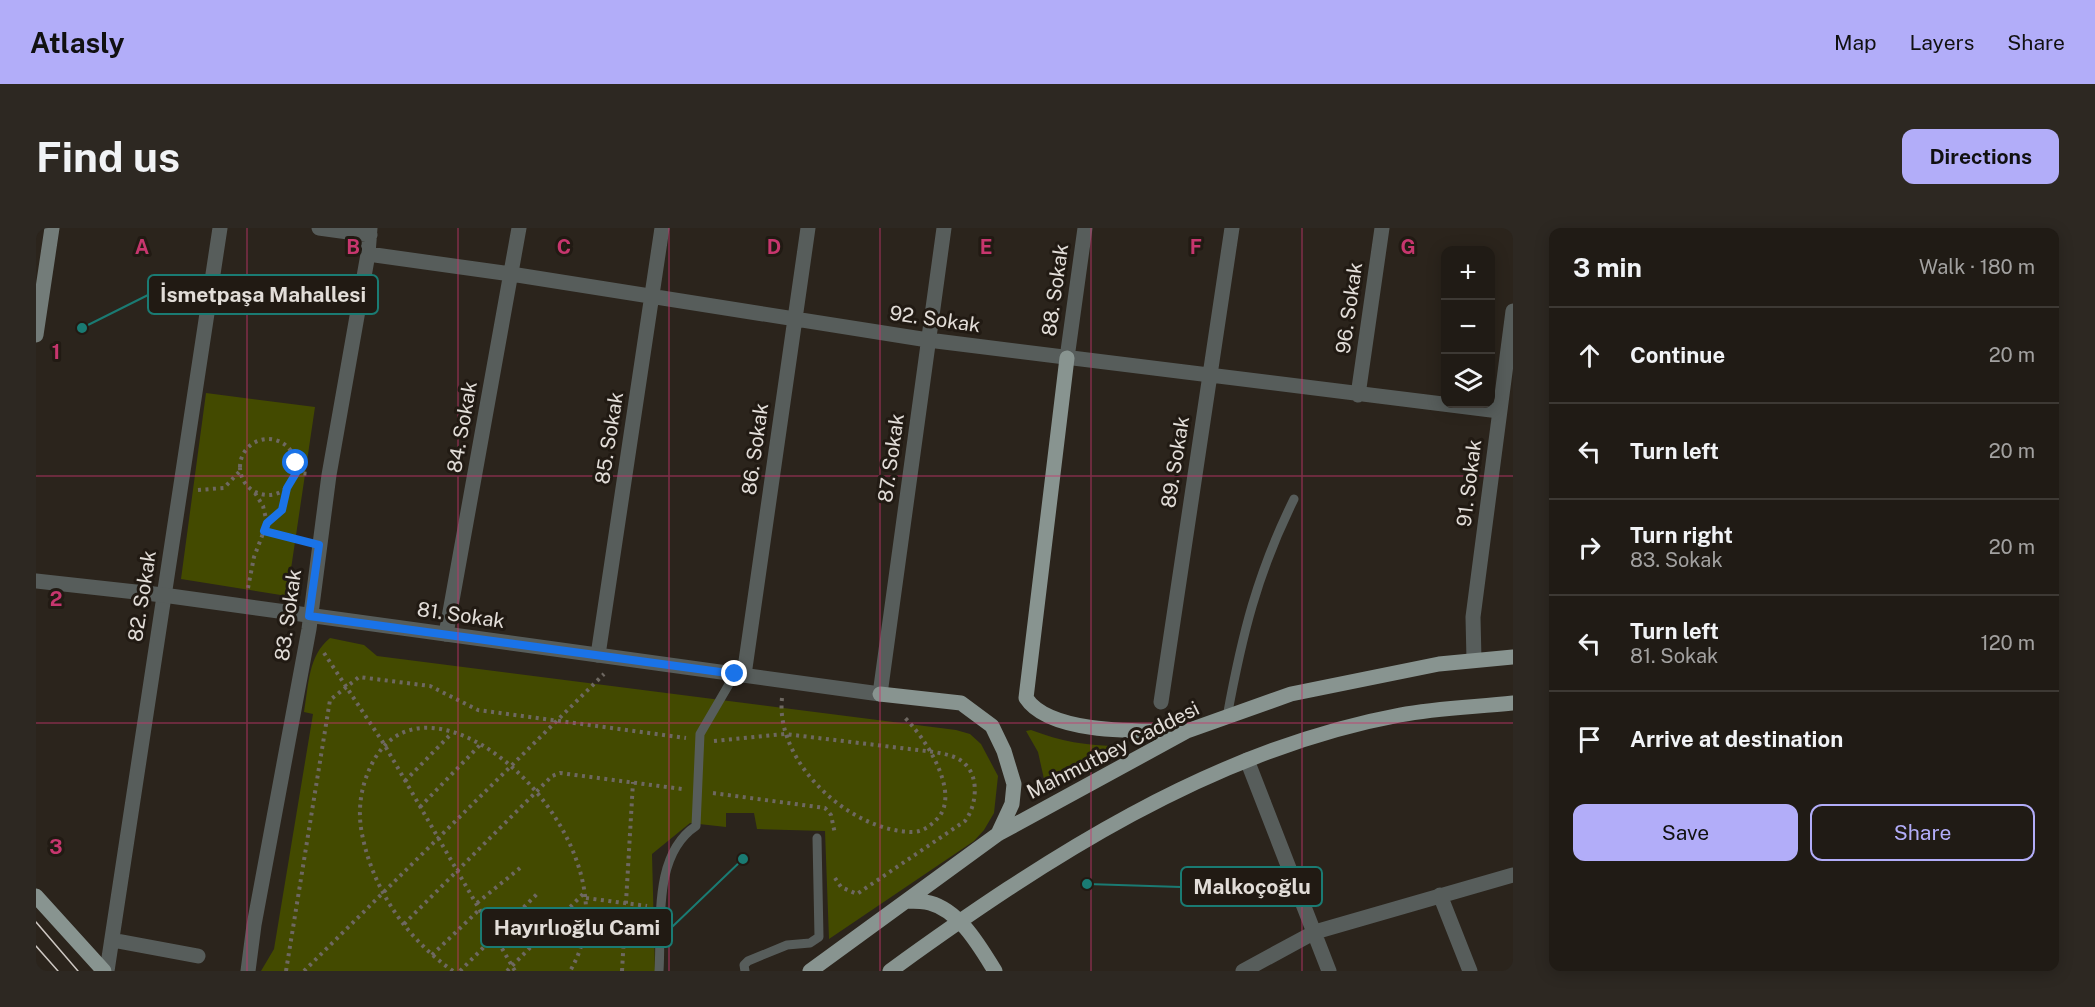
<!DOCTYPE html>
<html lang="en">
<head>
<meta charset="utf-8">
<style>
	body { margin:0; font-family:"Public Sans",sans-serif; background:#2d2822; color:#f1f3f6 }
	.controls { position:absolute; right:18px; top:18px; display:grid; overflow:hidden; border-radius:12px; box-shadow:0 3px 15px #0003 }
	.controls button { width:54px; height:54px; display:grid; place-items:center; padding:0; border:0; border-bottom:2px solid #3d3934; background:#201b15; color:#f1f3f6; font:30px sans-serif }
	.stop { position:absolute; width:18px; height:18px; margin:-14px; border:4px solid #1a73e8; border-radius:50%; background:#fff }
	.stop.end { background:#1a73e8; border-color:#fff; box-shadow:0 2px 6px #0008 }
	.list { margin:0; padding:0; list-style:none }
	h2 { display:flex; justify-content:space-between; align-items:center; height:78px; margin:0; padding:0 24px; font-size:26px }
	h2 small { font-size:20px; font-weight:400; color:#a2a1a0 }
	.list li { display:grid; grid-template-columns:39px 1fr auto; gap:18px; align-items:center; box-sizing:border-box; height:96px; padding:0 24px; border-top:2px solid #3d3934 }
	.list b { display:block; font-size:22px; white-space:nowrap }
	.list p { margin:0; font-size:20px; white-space:nowrap; color:#a2a1a0 }
	.list em { font-size:20px; font-style:normal; color:#a2a1a0 }
	.actions { display:flex; gap:12px; padding:18px 24px }
	.actions a { flex:1; padding:14px 0; border:2px solid #b2adf9; border-radius:12px; text-align:center; font-size:21px; color:#b2adf9 }
	.actions .main { background:#b2adf9; color:#111 }
	.icon { flex:none; width:33px; height:33px; fill:none; stroke:currentColor; stroke-width:2; stroke-linecap:round; stroke-linejoin:round }
	.map { position:relative; flex:none; width:1477px; height:743px; overflow:hidden; border-radius:12px }
	header { display:flex; align-items:center; gap:36px; box-sizing:border-box; height:84px; padding:0 30px; background:#b2adf9; color:#111 }
	header strong { font-size:28px }
	nav { display:flex; gap:33px; margin-inline-start:auto; font-size:21px }
	.intro { display:flex; align-items:center; justify-content:space-between; box-sizing:border-box; height:144px; padding:0 36px }
	h1 { margin:0; font-size:42px }
	.button { padding:15px 27px; border-radius:12px; background:#b2adf9; color:#111; font-size:21px; font-weight:700 }
	main { display:flex; gap:36px; padding:0 36px }
	aside { flex:1; background:#201b15; border-radius:12px; box-shadow:0 3px 15px #0003 }
	.map>svg:first-child { display:block }
</style>
</head>
<body>
<header>
<strong>Atlasly</strong>
<nav><a>Map</a><a>Layers</a><a>Share</a></nav>
</header>
<div class="intro"><h1>Find us</h1><a class="button">Directions</a></div>
<main>
<div class="map">
<svg width="1477" height="743" viewBox="0 0 1477 743">
	<rect width="100%" height="100%" fill="#2b241c"/>
	<path fill="#434a00" d="M170 165 279 179 251 368 145 351Z
		M294 410 328 417 341 428 920 502 934 506 945 516 962 548 958 585 948 602 938 613 793 711 789 603 721 601 718 585H690V599L654 595 616 626 619 743H225L238 721 277 486 268 484C273 456 272 428 294 410Z
		M995 502C1024 513 1051 518 1082 518L1010 560 1002 524 990 503Z"/>
	<g fill="none" stroke-linecap="round" stroke-linejoin="round">
		<path stroke="#6e6861" stroke-width="4" stroke-dasharray="3 4.5" stroke-linecap="butt" d="M204 239a28 28 0 1 1 56 0a28 28 0 1 1-56 0Z
			M260 245 274 246
			M162 262 188 260 204 243
			M219 265 227 278 231 295
			M228 303 265 312
			M212 360 218 329 231 295 246 282 251 261
			M288 425 348 516 479 743
			M746 470C739 534 813 603 876 604 886 604 893 599 900 592 927 567 889 509 868 489
			M678 513 749 506 898 524C909 526 921 528 929 536 944 550 940 579 929 593L821 666 805 659 799 650
			M369 553 416 505
			M677 565 789 580 795 587 799 606
			M384 579 445 516
			M550 670 611 678
			M441 675 484 640
			M368 696 516 548 524 545 646 561
			M396 727 444 681
			M250 743 294 472 323 449 394 458 442 482 650 510
			M268 743 568 446
			M417 743C371 711 337 662 326 606 321 581 325 555 338 532 400 422 609 619 534 743
			M424 743 501 666
			M471 743 548 665
			M586 743 597 554"/>
		<path stroke="#575d5b" stroke-width="9" d="M1191 489C1206 407 1221 346 1258 271
			M623 743C626 697 616 627 660 598L664 506 699 446
			M709 743 708 737 712 733 751 717 774 715 783 709 781 610"/>
		<path stroke="#575d5b" stroke-width="15" d="M283 0 334 7
			M332 26 475 46 892 112 1463 183
			M1031 130 1049 0
			M1322 167 1346 0
			M410 406 483 0
			M562 427 626 0
			M1438 432 1437 389 1477 83
			M708 447 772 0
			M844 466 908 0
			M1125 474 1196 0
			M1211 532 1293 743
			M1404 667 1434 743
			M76 712 162 728
			M71 743 184 0
			M212 743 218 697 273 401 293 247 332 26 334 0
			M1207 743 1279 704 1477 647"/>
		<path stroke="#575d5b" stroke-width="15" d="M0 353 127 367 844 466"/>
		<path stroke="#737c79" stroke-width="15" d="M0 107 16 0"/>
		<path stroke="#889490" stroke-width="15" d="M1031 130 990 470C1014 507 1107 503 1148 503
			M844 466 925 475 956 498 968 523 978 556 976 576 962 606
			M0 668 68 743
			M871 673C878 673 887 673 894 675 924 683 944 719 959 743
			M774 743 962 606 1151 503 1255 466 1403 436 1477 429
			M854 743C1007 632 1175 522 1364 487 1401 480 1440 479 1477 475"/>
		<path stroke="#ccc6c1" stroke-width="1.5" d="M0 694 42 743
			M0 718 22 743"/>
	</g>
	<g fill="none" stroke-linecap="round" stroke-linejoin="round">
		<path stroke="#1a73e8" stroke-width="8" d="M260 235V245L251 260 246 282 231 295 228 303 283 317 273 388 699 446"/>
	</g>
	<path fill="none" stroke="#c7366e" stroke-width="1.5" stroke-opacity="0.55" d="M211 0V743M422 0V743M633 0V743M844 0V743M1055 0V743M1266 0V743M0 248H1477M0 495H1477"/>
	<g text-anchor="middle" dominant-baseline="central" stroke-width="6" stroke-linejoin="round" paint-order="stroke">
		<g font-size="20" fill="#e2ddd8" stroke="#211a13">
			<text transform="translate(1019 62) rotate(-82)">88. Sokak</text>
			<text transform="translate(1313 80) rotate(-82)">96. Sokak</text>
			<text transform="translate(899 91) rotate(8)">92. Sokak</text>
			<text transform="translate(426 199) rotate(-80)">84. Sokak</text>
			<text transform="translate(573 210) rotate(-81)">85. Sokak</text>
			<text transform="translate(719 221) rotate(-82)">86. Sokak</text>
			<text transform="translate(855 230) rotate(-82)">87. Sokak</text>
			<text transform="translate(1139 234) rotate(-81)">89. Sokak</text>
			<text transform="translate(1433 255) rotate(-83)">91. Sokak</text>
			<text transform="translate(106 368) rotate(-81)">82. Sokak</text>
			<text transform="translate(252 387) rotate(-82)">83. Sokak</text>
			<text transform="translate(425 387) rotate(8)">81. Sokak</text>
			<text transform="translate(1077 522) rotate(-27)">Mahmutbey Caddesi</text>
		</g>
	</g>
	<g font-size="20" text-anchor="middle" font-weight="bold" fill="#c7366e" stroke="#211a13" stroke-width="6" stroke-linejoin="round" paint-order="stroke">
		<text x="106" y="26">A</text>
		<text x="317" y="26">B</text>
		<text x="528" y="26">C</text>
		<text x="738" y="26">D</text>
		<text x="950" y="26">E</text>
		<text x="1160" y="26">F</text>
		<text x="1372" y="26">G</text>
		<text x="20" y="131">1</text>
		<text x="20" y="378">2</text>
		<text x="20" y="626">3</text>
	</g>
	<path fill="none" stroke="#1a7b73" stroke-width="2" d="M46 100L112 67M1051 656L1145 659M707 631L636 699"/>
	<g fill="#1a7b73" stroke="#211a13" stroke-width="2">
		<circle cx="46" cy="100" r="6"/>
		<circle cx="1051" cy="656" r="6"/>
		<circle cx="707" cy="631" r="6"/>
	</g>
	<g fill="#211a13" stroke="#1a7b73" stroke-width="2">
		<rect x="112" y="47" width="230" height="39" rx="6"/>
		<rect x="1145" y="639" width="141" height="39" rx="6"/>
		<rect x="445" y="680" width="191" height="39" rx="6"/>
	</g>
	<g font-size="21" text-anchor="middle" font-weight="bold" fill="#e2ddd8">
		<text x="227" y="74">İsmetpaşa Mahallesi</text>
		<text x="1216" y="666">Malkoçoğlu</text>
		<text x="541" y="707">Hayırlıoğlu Cami</text>
	</g>
</svg>
<div class="controls">
<button>+</button>
<button>−</button>
<button><svg class="icon" aria-label="layers" viewBox="0 0 24 24"><path d="M12 4l9 5-9 5-9-5zM3 14l9 5 9-5"/></svg></button>
</div>
<div class="stop" style="left:260px;top:235px"></div>
<div class="stop end" style="left:699px;top:446px"></div>
</div>
<aside>
<h2>3 min<small>Walk · 180 m</small></h2>
<ul class="list">
<li><svg class="icon" aria-label="ahead" viewBox="0 0 24 24"><path d="M12 20V5M6 11l6-6 6 6"/></svg><div><b>Continue</b></div><em>20 m</em></li>
<li><svg class="icon" aria-label="left" viewBox="0 0 24 24"><path d="M17 20v-9H6M10 6l-5 5 5 5"/></svg><div><b>Turn left</b></div><em>20 m</em></li>
<li><svg class="icon" aria-label="right" viewBox="0 0 24 24"><path d="M7 20v-9h11M14 6l5 5-5 5"/></svg><div><b>Turn right</b><p>83. Sokak</p></div><em>20 m</em></li>
<li><svg class="icon" aria-label="left" viewBox="0 0 24 24"><path d="M17 20v-9H6M10 6l-5 5 5 5"/></svg><div><b>Turn left</b><p>81. Sokak</p></div><em>120 m</em></li>
<li><svg class="icon" aria-label="arrive" viewBox="0 0 24 24"><path d="M6 21V4h12l-3 4 3 4H6"/></svg><div><b>Arrive at destination</b></div></li>
</ul>
<div class="actions"><a class="main">Save</a><a>Share</a></div>
</aside>
</main>
</body>
</html>
